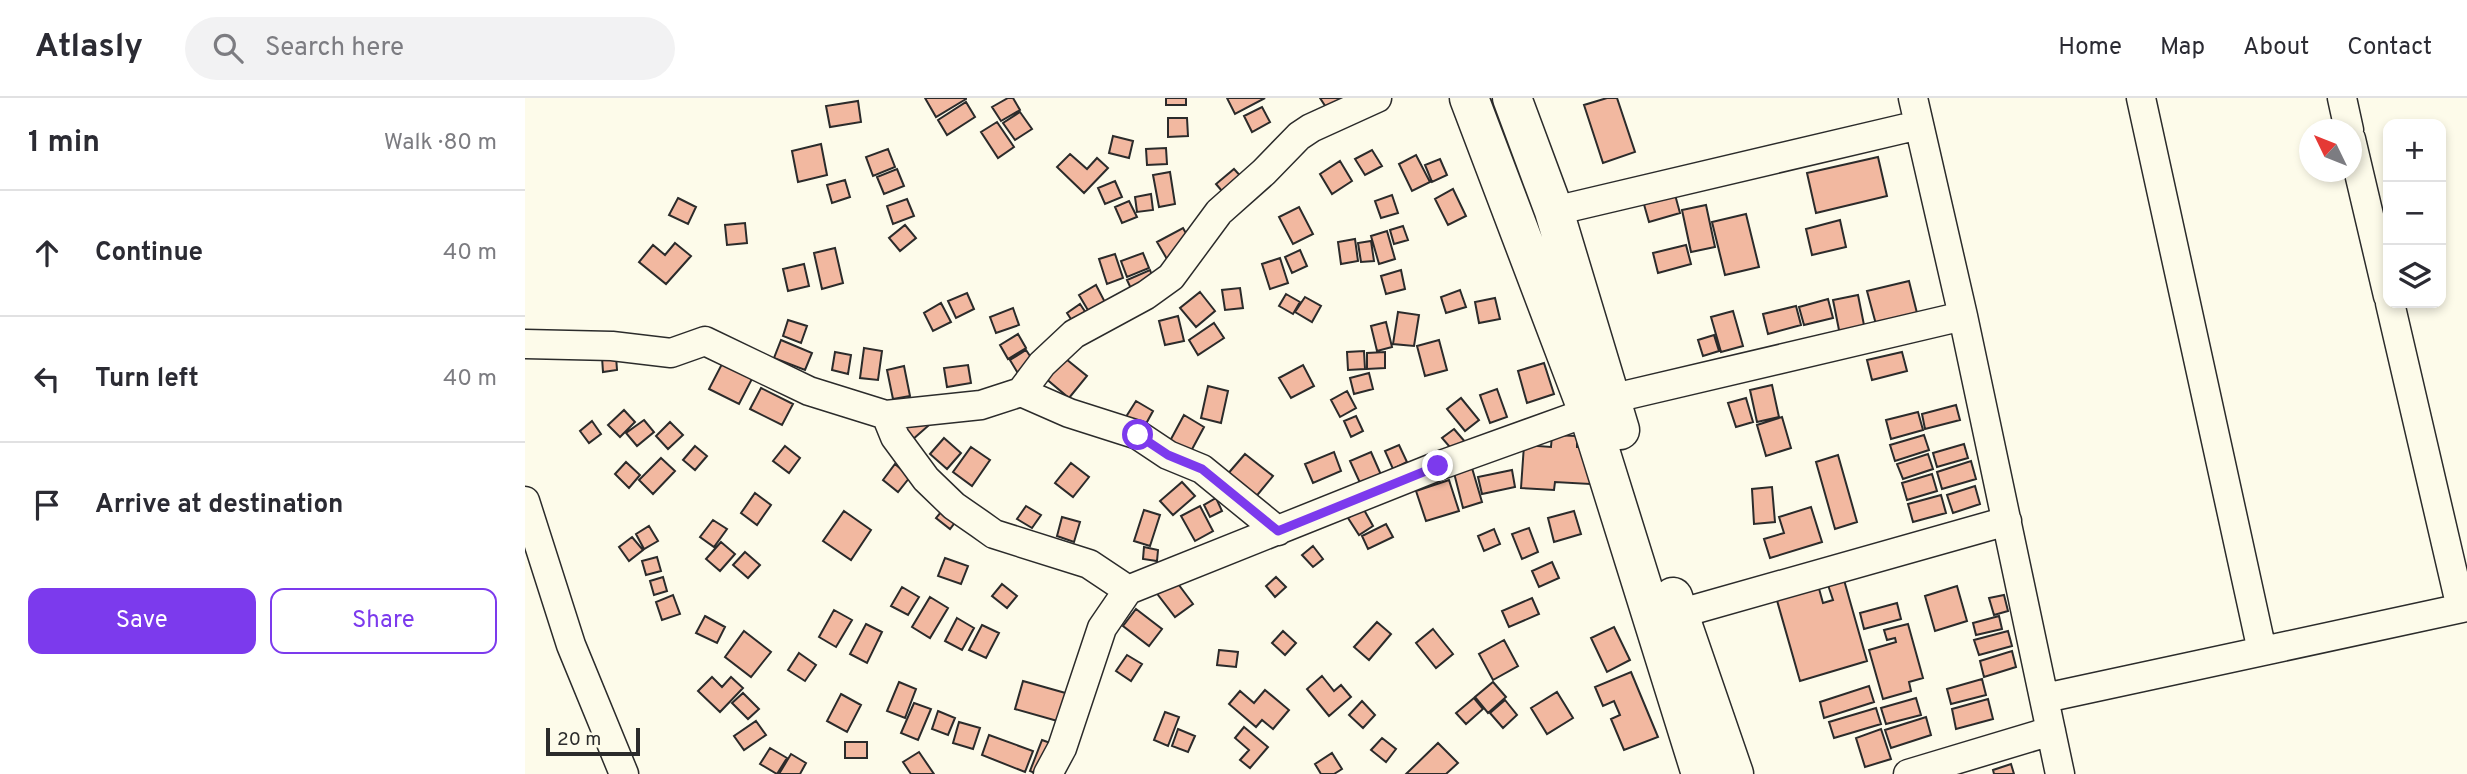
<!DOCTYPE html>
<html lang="en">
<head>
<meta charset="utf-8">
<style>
	body { margin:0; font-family:Overpass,sans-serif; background:#f2f2f3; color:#2b2b33 }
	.controls { position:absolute; right:21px; top:21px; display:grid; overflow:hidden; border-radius:14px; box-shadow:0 4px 10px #0003 }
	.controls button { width:63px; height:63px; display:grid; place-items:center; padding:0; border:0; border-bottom:2px solid #e1e1e2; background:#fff; color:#2b2b33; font:35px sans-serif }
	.compass { position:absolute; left:1774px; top:21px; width:63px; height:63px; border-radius:50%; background:#fff; box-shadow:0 4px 10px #0003; rotate:313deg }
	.scale { position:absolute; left:21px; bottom:18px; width:94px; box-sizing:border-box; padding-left:7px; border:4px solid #2b2b2b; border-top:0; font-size:19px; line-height:24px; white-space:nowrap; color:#2b2b2b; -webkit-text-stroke:5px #fdfbea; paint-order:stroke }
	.stop { position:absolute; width:21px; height:21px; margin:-16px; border:5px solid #7c3aed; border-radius:50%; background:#fff }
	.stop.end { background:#7c3aed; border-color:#fff; box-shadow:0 2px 7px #0008 }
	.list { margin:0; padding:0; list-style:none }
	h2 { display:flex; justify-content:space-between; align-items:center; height:91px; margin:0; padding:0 28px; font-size:30px }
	h2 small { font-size:23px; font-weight:400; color:#7c7c81 }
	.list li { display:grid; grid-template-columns:46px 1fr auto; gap:21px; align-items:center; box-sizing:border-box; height:126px; padding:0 28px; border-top:2px solid #e1e1e2 }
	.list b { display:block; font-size:26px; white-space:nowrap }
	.list em { font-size:23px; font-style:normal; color:#7c7c81 }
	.actions { display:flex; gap:14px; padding:21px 28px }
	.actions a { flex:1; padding:16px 0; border:2px solid #7c3aed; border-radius:14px; text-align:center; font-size:24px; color:#7c3aed }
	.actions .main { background:#7c3aed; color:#fff }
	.icon { flex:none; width:38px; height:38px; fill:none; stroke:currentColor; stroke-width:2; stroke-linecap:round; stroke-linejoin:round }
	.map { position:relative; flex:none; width:1942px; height:676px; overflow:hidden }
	header { display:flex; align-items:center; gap:42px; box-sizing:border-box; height:98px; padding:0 35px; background:#fff; border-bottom:2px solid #e1e1e2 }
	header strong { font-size:33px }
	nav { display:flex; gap:38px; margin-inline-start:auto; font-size:24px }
	.search { width:490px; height:63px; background:#f2f2f3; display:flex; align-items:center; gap:18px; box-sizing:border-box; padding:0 24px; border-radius:38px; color:#7c7c81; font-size:26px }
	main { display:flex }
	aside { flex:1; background:#fff }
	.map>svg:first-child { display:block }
</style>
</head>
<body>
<header>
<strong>Atlasly</strong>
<div class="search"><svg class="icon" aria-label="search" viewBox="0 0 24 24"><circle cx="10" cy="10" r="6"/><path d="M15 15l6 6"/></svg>Search here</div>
<nav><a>Home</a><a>Map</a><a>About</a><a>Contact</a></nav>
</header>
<main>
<aside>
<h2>1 min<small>Walk · 80 m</small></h2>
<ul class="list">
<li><svg class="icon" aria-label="ahead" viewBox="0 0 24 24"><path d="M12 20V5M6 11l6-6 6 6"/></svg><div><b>Continue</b></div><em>40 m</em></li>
<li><svg class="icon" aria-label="left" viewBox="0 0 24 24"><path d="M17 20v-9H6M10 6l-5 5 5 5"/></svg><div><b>Turn left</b></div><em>40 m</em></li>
<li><svg class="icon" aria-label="arrive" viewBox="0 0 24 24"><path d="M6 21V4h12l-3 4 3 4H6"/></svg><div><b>Arrive at destination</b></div></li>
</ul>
<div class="actions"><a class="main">Save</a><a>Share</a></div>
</aside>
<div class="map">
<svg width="1942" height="676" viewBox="0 0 1942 676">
	<rect width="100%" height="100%" fill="#fdfbea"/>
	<path fill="#f2b8a0" stroke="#2b2b2b" stroke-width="2" d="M400 0H441V1L411 19Z
		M483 0H488L495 12 476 23 467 9Z
		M641 0H661V7H641Z
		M702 0H740L710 16Z
		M795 0H819L806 17Z
		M1082 0H1092L1110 54 1078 65 1059 7Z
		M333 3 336 24 305 29 301 8Z
		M441 4 450 19 422 37 413 22Z
		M737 9 745 24 727 34 719 18Z
		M495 14 507 31 490 42 478 25Z
		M643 20H662L663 38 643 39Z
		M472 24 489 49 473 60 456 34Z
		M588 38 608 43 604 60 584 55Z
		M296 46 302 77 273 84 267 53Z
		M641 50 642 66 622 67 621 51Z
		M363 51 370 69 348 78 341 59Z
		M847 52 857 68 840 77 830 61Z
		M545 56 562 71 572 60 583 70 559 95 532 69Z
		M891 57 905 84 887 93 874 66Z
		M1353 59 1362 98 1291 115 1282 75Z
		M915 61 922 77 907 84 900 67Z
		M815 63 827 83 807 96 795 76Z
		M372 71 379 88 359 96 352 79Z
		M709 71 721 84 703 100 691 86Z
		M645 74 650 106 634 109 628 77Z
		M320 82 325 99 307 105 302 87Z
		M590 83 597 99 580 106 573 90Z
		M928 91 941 118 923 127 910 101Z
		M1149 93 1155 115 1124 124 1118 103Z
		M626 96 628 112 612 114 610 99Z
		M867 97 873 115 856 120 850 103Z
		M153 100 171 109 163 126 144 117Z
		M382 101 389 118 368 126 362 108Z
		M604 103 612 119 597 125 590 109Z
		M1181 107 1190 149 1166 154 1157 112Z
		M774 109 788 136 768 146 754 119Z
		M1221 116 1234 169 1200 177 1187 124Z
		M1315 122 1321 149 1287 157 1281 131Z
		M220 125 222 145 202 147 200 127Z
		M380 127 391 140 375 153 364 140Z
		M878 128 883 142 869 146 865 132Z
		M658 130 667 146 642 161 632 144Z
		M862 133 870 161 854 166 846 138Z
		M830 141 833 163 816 166 813 144Z
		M846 143 849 163 836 164 833 145Z
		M150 145 166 158 141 186 114 164 128 147 140 157Z
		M1161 147 1166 166 1133 175 1128 155Z
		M310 150 318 185 297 191 289 155Z
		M775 152 782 168 767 175 760 159Z
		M618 155 624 170 602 179 596 163Z
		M590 156 598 180 582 186 574 161Z
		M755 160 763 185 745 191 737 166Z
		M279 166 284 188 263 193 258 171Z
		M625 172 631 188 609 197 602 182Z
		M876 172 880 191 861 196 856 178Z
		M1384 183 1393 219 1352 230 1342 193Z
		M571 187 583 210 567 219 554 197Z
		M715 190 718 210 700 212 697 192Z
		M935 192 941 209 921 215 916 199Z
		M675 194 690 213 671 229 655 210Z
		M442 195 449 211 431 220 423 203Z
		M761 196 775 204 768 216 754 208Z
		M1333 197 1340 232 1315 237 1308 202Z
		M780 199 796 208 787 224 770 214Z
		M970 200 975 221 954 225 950 204Z
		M1303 201 1308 220 1279 227 1274 209Z
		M416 205 426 224 408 233 399 215Z
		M555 206 565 221 551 229 542 215Z
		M1271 208 1276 227 1243 236 1238 216Z
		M488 210 494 227 471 235 465 219Z
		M1208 213 1218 248 1196 254 1186 219Z
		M873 214 894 217 889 248 868 246Z
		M653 218 659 243 640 247 634 223Z
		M263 222 282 228 276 245 258 238Z
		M861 224 867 249 852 253 846 228Z
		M689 225 699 240 673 257 664 242Z
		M493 236 501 250 483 261 475 247Z
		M1189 237 1194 253 1178 258 1173 242Z
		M256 242 287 255 280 272 249 260Z
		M914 242 922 272 900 278 892 248Z
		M339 250 357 253 353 282 335 280Z
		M501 252 511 267 494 277 485 262Z
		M839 253 840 271 823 272 822 254Z
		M310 254 326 257 323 276 307 272Z
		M860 254V270L842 271V255Z
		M1377 254 1382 273 1347 282 1342 262Z
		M536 257 562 278 544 300 519 279Z
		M91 258 92 272 78 274 77 259Z
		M198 264 228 279 214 306 184 291Z
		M1019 265 1029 296 1002 305 993 273Z
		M443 267 446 285 422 289 419 270Z
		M778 267 789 288 766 300 754 280Z
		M379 268 385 298 368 301 362 272Z
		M844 275 848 291 829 296 825 280Z
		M1247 287 1254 319 1232 324 1225 292Z
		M683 288 703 293 696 325 676 320Z
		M236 290 268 306 257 327 225 311Z
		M972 291 982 319 965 325 955 297Z
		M822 293 831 310 815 319 806 302Z
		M936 300 954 322 940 333 922 311Z
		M1221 300 1228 324 1211 329 1203 305Z
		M611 303 628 313 617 333 599 322Z
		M1431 307 1435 322 1400 331 1397 316Z
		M99 312 110 324 95 339 83 327Z
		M1393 314 1398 332 1366 341 1361 322Z
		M659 317 679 329 665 355 645 343Z
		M394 318 403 328 387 342 378 332Z
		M831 318 838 333 826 339 819 323Z
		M1257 319 1266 350 1241 358 1232 327Z
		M119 322 129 334 112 348 101 335Z
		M67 323 76 336 64 345 55 333Z
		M145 324 158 337 143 351 131 338Z
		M929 331 941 345 930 355 917 340Z
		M1027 337 1052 338V349H1067L1065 386 1030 384 1029 392 996 390 999 347 1026 349Z
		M1399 337 1404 352 1370 363 1365 347Z
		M419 340 436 355 422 371 405 356Z
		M1439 346 1443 360 1412 369 1408 355Z
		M874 347 882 364 868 371 860 353Z
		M170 348 182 358 170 372 158 362Z
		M260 348 275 360 264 375 248 363Z
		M446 349 465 362 447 388 428 374Z
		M809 354 816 373 788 385 780 366Z
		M846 354 857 379 836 387 825 363Z
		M720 356 748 378 729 401 701 378Z
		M1403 356 1408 371 1378 381 1372 366Z
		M1313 357 1332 424 1310 431 1291 364Z
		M136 360 150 373 128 396 114 382Z
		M1446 363 1451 381 1417 391 1412 374Z
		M101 364 115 377 104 390 90 376Z
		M546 365 564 379 548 399 530 385Z
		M370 366 385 379 373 394 358 382Z
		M947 370 957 404 938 410 929 375Z
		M987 372 990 389 957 396 953 379Z
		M1407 376 1412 393 1382 402 1377 385Z
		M924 382 934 413 901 423 891 393Z
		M657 384 670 398 648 417 635 403Z
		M1450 388 1455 406 1428 415 1422 397Z
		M1247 389 1250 424 1229 426 1227 391Z
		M230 395 246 407 232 427 216 415Z
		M1416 397 1421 415 1388 424 1383 406Z
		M691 400 697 413 685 419 679 407Z
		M421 408 435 418 425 431 411 420Z
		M501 408 516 417 507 430 492 421Z
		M675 408 688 433 670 443 656 418Z
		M1286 409 1297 444 1245 460 1239 441 1259 435 1254 419Z
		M838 410 848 428 834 437 823 420Z
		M619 412 635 417 625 448 609 443Z
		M319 413 346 432 326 462 298 443Z
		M1049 413 1056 436 1029 444 1023 420Z
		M537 419 555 424 549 444 532 438Z
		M188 422 202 431 189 449 175 439Z
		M861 426 868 439 843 451 837 438Z
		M124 428 133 443 119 451 111 436Z
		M1004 430 1013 454 997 461 987 436Z
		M969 431 975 446 959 453 953 438Z
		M107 439 118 452 104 463 94 449Z
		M196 444 210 456 195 473 181 461Z
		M788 448 798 461 788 469 777 457Z
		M619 449 633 452 632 463 618 461Z
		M220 454 235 467 223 480 208 467Z
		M132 459 136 473 121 477 117 463Z
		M420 460 443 468 436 486 413 478Z
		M1027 464 1034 480 1014 489 1007 473Z
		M138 479 142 493 129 497 125 483Z
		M648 479 668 506 650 519 630 493Z
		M751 479 761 489 750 499 741 488Z
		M1319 482 1342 563 1275 583 1251 499 1293 487 1298 505 1308 502 1303 487Z
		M477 486 492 498 482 510 467 498Z
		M1432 488 1442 523 1410 533 1400 498Z
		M377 489 394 499 383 517 366 508Z
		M148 497 155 516 137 522 131 504Z
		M1479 497 1483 513 1469 517 1464 500Z
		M405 499 423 510 405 540 387 529Z
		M1007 500 1014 516 984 529 977 513Z
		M1372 505 1376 521 1339 531 1335 515Z
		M611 511 637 531 624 548 598 528Z
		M309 512 327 522 311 549 294 539Z
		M180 518 200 529 192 545 171 535Z
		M1474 518 1477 531 1451 537 1448 525Z
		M432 520 449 530 437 552 420 543Z
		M852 524 866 536 844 562 829 549Z
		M341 526 357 534 342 565 325 556Z
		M1383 526 1398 580 1384 584 1386 593 1358 601 1344 552 1371 544 1370 540 1362 542 1359 532Z
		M457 527 474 535 461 560 444 552Z
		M1089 529 1105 562 1082 574 1066 540Z
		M908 531 928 556 911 570 891 545Z
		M219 533 246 554 226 579 200 559Z
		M758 533 771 545 760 557 747 545Z
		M1483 533 1487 548 1454 557 1449 542Z
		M979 542 993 568 968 582 954 556Z
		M694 552 713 554 711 569 692 567Z
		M1487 553 1491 569 1459 579 1455 563Z
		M274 555 291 567 280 583 263 572Z
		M602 557 617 566 606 583 591 573Z
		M1106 574 1133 639 1099 652 1086 621 1095 617 1089 603 1078 608 1070 589Z
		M797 578 809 593 816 587 826 599 804 618 782 591Z
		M187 579 197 589 206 579 218 590 195 614 173 593Z
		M1457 581 1461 597 1426 606 1422 591Z
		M498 583 544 596 536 624 490 611Z
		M374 584 391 591 380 620 362 613Z
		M968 584 981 599 963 615 950 599Z
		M1344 588 1349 604 1299 620 1295 604Z
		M740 592 764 612 748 631 737 622 731 629 704 606 715 593 729 605Z
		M1032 594 1048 620 1022 636 1006 610Z
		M218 595 234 611 223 621 207 605Z
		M316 596 336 607 322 634 302 623Z
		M949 600 958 611 941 626 931 615Z
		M1391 600 1396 617 1361 626 1356 610Z
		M1463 601 1468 621 1431 631 1427 611Z
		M980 602 992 617 978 630 965 615Z
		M837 603 850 617 838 630 824 617Z
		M389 605 406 611 393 642 376 635Z
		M1351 610 1356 626 1309 640 1304 624Z
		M413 613 430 620 423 637 407 631Z
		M640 614 654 619 643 648 629 642Z
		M1401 619 1406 637 1366 650 1360 632Z
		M231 623 241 637 219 652 209 638Z
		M434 624 455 630 448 651 428 645Z
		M719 629 743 649 725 670 715 662 724 652 710 640Z
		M653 631 670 638 663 654 647 648Z
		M1356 631 1366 661 1340 669 1331 640Z
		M464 637 508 653 500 674 457 657Z
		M857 640 871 651 861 664 846 652Z
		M517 642 531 647 512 676 505 673Z
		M320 644H342V660H320Z
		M913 645 933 665 921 676H881Z
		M245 650 262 660 252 676 235 666Z
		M394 654 409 676H386L378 664Z
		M807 655 817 671 809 676H796L790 666Z
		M266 656 281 665 275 676H254Z
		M1486 666 1489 676H1469L1468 672Z"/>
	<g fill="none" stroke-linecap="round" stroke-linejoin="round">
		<g stroke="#2b2b2b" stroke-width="31">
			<path id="minor" d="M1388 0 1438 218 1535 676
				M1616 0 1737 553
				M1817 0 1824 32
				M1826 41 1863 198
				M1029 113 1394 27
				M1865 205 1936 510
				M0 246 87 248 146 255 180 243 284 293 361 317 370 339 401 381 429 408 455 426 469 436 564 466 603 492
				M496 294 544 315 613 337 643 357 677 371 753 433
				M361 317 456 307 496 294 517 266 549 236 621 197 646 179 694 114 739 74 774 38 786 30 852 0
				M0 403 46 547 99 676
				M1153 516 1482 423
				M1520 600 1942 509
				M523 676 537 650 577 530 603 492 913 368 1063 314 1085 301 1438 218
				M1383 676 1526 633"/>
		</g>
		<g stroke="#2b2b2b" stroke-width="41">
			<path id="trunk" d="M944 0 1063 314 1176 676
				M987 0 1029 113 1095 332
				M1148 499 1209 676"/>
		</g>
		<use href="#minor" stroke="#fdfbea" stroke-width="28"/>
		<use href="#trunk" stroke="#fdfbea" stroke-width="38"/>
	</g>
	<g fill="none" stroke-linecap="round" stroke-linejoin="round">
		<path stroke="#7c3aed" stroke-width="9" d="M613 337 643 357 677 371 753 433 913 368"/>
	</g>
</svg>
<div class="controls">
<button>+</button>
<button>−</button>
<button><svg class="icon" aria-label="layers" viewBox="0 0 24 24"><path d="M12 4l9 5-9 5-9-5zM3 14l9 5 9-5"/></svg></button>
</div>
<svg class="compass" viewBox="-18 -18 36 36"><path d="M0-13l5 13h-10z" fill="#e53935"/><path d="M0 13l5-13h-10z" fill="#7c7c81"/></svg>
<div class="scale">20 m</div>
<div class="stop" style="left:613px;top:337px"></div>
<div class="stop end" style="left:913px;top:368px"></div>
</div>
</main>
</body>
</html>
